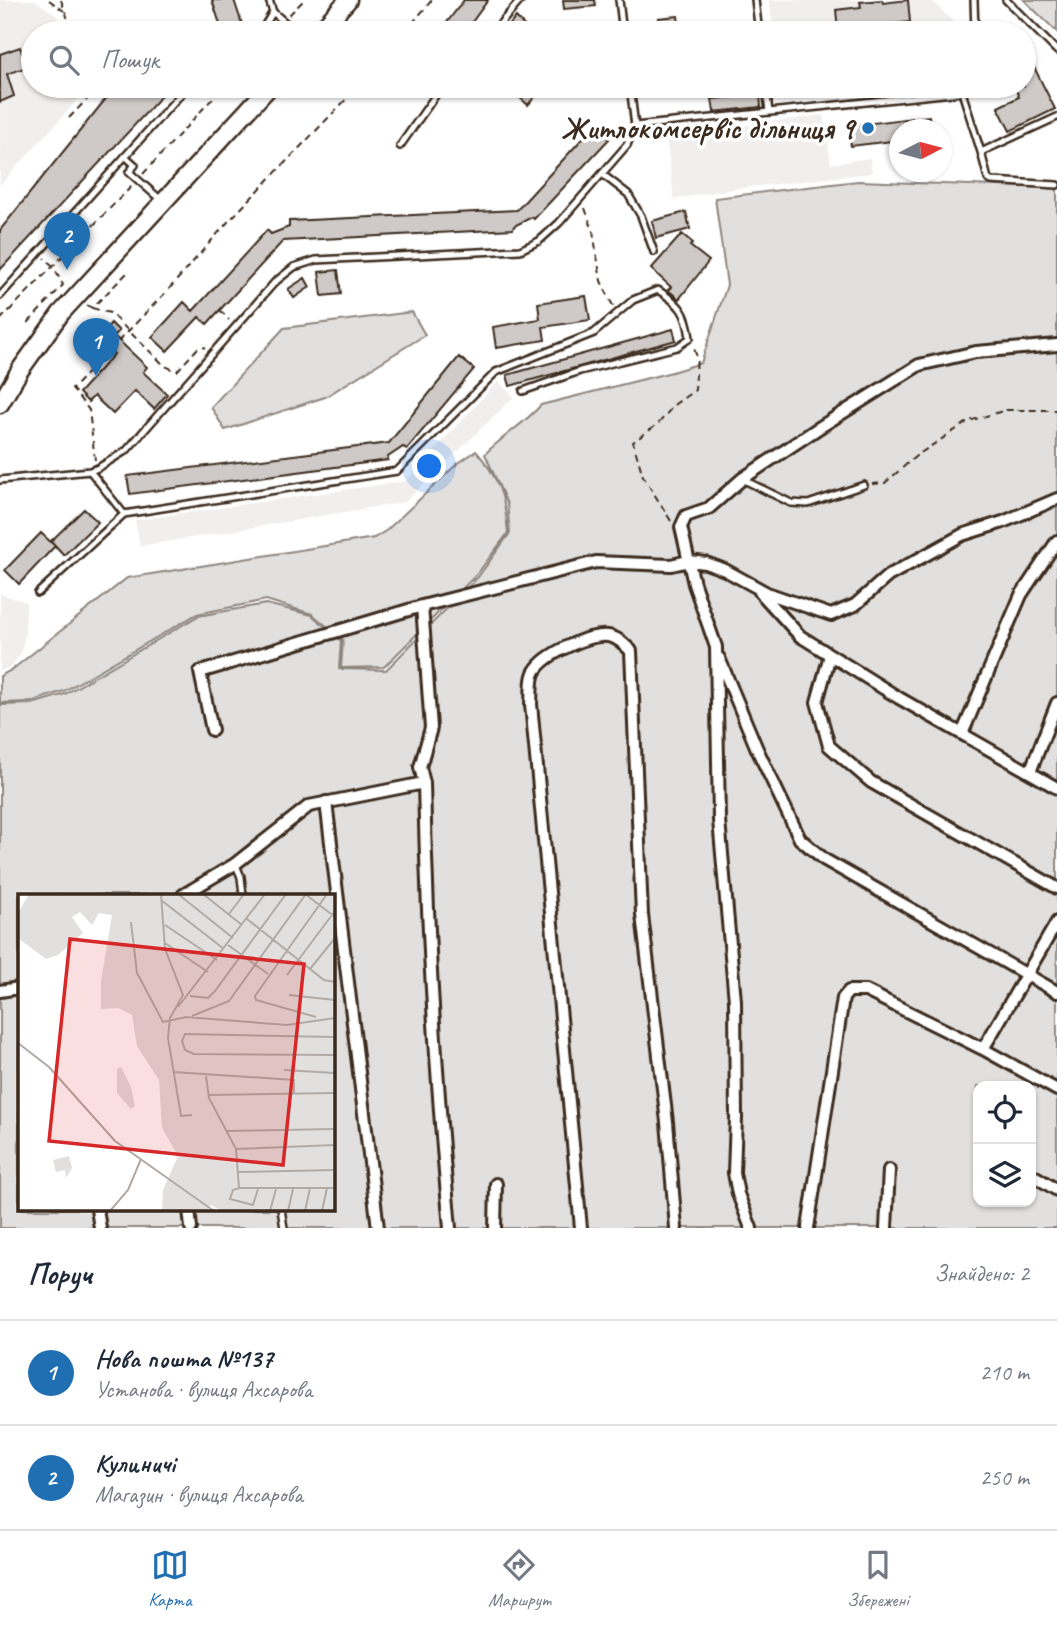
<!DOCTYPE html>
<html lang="uk">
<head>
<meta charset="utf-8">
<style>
	body { margin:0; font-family:Caveat,sans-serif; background:#f6f6f7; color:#1f2937 }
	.controls { position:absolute; right:21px; bottom:21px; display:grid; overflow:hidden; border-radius:14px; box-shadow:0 2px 5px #0004 }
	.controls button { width:63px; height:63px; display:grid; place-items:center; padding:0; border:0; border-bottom:2px solid #e0e1e3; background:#fff; color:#1f2937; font:35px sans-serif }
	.compass { position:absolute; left:889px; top:119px; width:63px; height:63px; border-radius:50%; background:#fff; box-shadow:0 2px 5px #0004; rotate:84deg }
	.you { position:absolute; left:430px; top:467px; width:24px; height:24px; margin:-18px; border:5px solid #fff; border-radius:50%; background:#1a73e8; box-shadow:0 0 0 10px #1a73e833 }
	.badge { display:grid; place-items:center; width:46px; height:46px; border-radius:50%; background:#1f6fb2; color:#fff; font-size:23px; font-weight:700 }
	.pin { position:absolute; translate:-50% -58px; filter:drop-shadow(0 2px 4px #0008) }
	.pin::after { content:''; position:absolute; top:37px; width:24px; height:21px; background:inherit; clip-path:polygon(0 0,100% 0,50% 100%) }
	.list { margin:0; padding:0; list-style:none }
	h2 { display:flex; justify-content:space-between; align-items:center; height:91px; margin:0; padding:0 28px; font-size:30px }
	h2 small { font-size:23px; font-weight:400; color:#747a83 }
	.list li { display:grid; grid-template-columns:46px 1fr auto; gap:21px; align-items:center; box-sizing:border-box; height:105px; padding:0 28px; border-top:2px solid #e0e1e3 }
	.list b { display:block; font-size:26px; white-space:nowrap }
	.list p { margin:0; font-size:23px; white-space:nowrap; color:#747a83 }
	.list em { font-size:23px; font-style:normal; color:#747a83 }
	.icon { flex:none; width:38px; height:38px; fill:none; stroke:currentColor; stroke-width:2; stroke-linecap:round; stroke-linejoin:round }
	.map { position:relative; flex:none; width:1057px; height:1228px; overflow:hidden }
	.search { position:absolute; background:#fff; box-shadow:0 2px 5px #0004; left:21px; right:21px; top:21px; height:77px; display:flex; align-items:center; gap:18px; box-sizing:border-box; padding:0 24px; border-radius:38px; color:#747a83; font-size:26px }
	.sheet { height:301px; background:#fff }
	nav { display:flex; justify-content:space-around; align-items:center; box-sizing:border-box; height:98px; border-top:2px solid #e0e1e3; background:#fff; font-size:19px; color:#747a83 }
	nav a { display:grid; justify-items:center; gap:4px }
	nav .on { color:#1f6fb2 }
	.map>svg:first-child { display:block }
</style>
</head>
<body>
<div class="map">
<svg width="1057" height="1228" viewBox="0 0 1057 1228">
	<rect width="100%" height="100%" fill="#fff"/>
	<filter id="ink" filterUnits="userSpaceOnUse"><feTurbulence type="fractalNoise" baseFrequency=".0143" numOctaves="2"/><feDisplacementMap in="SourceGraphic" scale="14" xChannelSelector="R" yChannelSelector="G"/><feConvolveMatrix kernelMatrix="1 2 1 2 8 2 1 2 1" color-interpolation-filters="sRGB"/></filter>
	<g filter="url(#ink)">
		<path fill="#f1efee" d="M0 0H35L57 16 63 33H33V86H81L83 94 0 185Z
			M769 0H931L960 28 961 33H774Z
			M781 86H902L783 102Z
			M824 115 831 164 870 158 872 173 733 189 674 199 666 136Z
			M498 381 514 397 405 502 140 546 135 520 406 481Z
			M0 594 26 602 25 634 21 653 12 666 0 671Z"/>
		<path fill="#e2e0de" stroke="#8e857e" stroke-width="2" fill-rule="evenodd" d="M1024 0H1057V32Z
			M858 181 1057 188V1228H0V705L32 704 65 694 198 616 266 604 312 615 341 641 339 669 386 670 478 577 510 533 507 504 485 454C503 436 524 424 541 405L672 372 701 363 727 285 715 198ZM19 895H332V1209H19ZM978 1086H1031V1202H978Z
			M412 312 425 335 325 397 225 430 211 407 284 328Z
			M476 451C499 477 505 498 508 533L477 574 384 667 341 668 343 640 312 614 266 600 197 614 64 691 31 702 0 703V676L13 669 127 578 374 538 387 530 457 464Z"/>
		<path fill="#cfcac7" stroke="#3b2a1e" stroke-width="2" d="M212 0H234L243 27 223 33Z
			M464 0H488L464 33H439Z
			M563 0H595L596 6 564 9Z
			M882 0 883 3 908 0 910 22 885 25 886 33H863V27L838 30 836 10 861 7 860 2Z
			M678 16 680 33H660L658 18Z
			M516 17 531 33H503Z
			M20 47 27 67 7 74 14 96 0 102V54Z
			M1024 47 1055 109 1010 131 998 107 1019 97 1014 86H1024Z
			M116 86H167L157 101 0 270V230Z
			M507 86H544L528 105Z
			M735 86H747L748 95 760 94 761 107 714 112 712 99 736 97Z
			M929 116 930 130H900V140L851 146 848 126Z
			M594 126 609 139 534 219 532 217 514 226 513 229 283 241 207 324 199 317 167 351 152 337 184 302 193 311 267 230 271 234 289 227V221L517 210Z
			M686 212 690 229 656 238 652 221Z
			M682 234 693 243 690 246 709 261 679 299 668 290 671 287 651 269Z
			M338 270 341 294 322 296 319 272Z
			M305 278 310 287 294 298 288 289Z
			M586 296 590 320 543 327 545 340 496 348 493 327 540 319 538 303Z
			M111 323 119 331 114 336 147 367 143 372 167 394 154 409 135 391 113 414 94 396 88 402 79 393 114 354 97 339Z
			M673 329 676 340 510 386 507 375Z
			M459 357 474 369 407 449 403 447 388 457V460L130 494 127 476 389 443Z
			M84 509 98 522 64 555 51 541Z
			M41 533 55 546 19 584 5 570Z"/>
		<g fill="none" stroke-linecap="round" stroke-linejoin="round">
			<g stroke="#3b2a1e" stroke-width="10">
				<path id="service" d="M619 0 623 33
					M755 0 759 33
					M974 0 975 33
					M1006 0 1057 51
					M273 12 297 33
					M260 33 273 12 269 0
					M492 33 521 0
					M766 86 769 112
					M974 86 962 92 981 152 1057 117
					M635 126 962 92
					M400 146 442 86
					M981 152 988 179 991 181 1057 185
					M125 156 135 165 129 172 162 201
					M602 174 628 194 641 216 654 252
					M0 296 188 86
					M742 479 791 503 808 504 864 485
					M0 480 90 471 98 468 127 450 275 282 294 267 316 260 520 250 539 241 559 223 627 145 635 126 630 86
					M124 514 397 471 496 372 594 333 633 300 658 290C680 304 687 312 690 338L677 347 580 371 523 391
					M38 593 124 514 90 471
					M236 865 241 877 243 895
					M281 1209 284 1228"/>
			</g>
			<g stroke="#3b2a1e" stroke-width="16">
				<path id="minor" d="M760 592 800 636 899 698 1057 788
					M422 606 431 728 420 767 424 783C427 931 436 1080 450 1228
					M830 655 817 702 829 746 871 782 1057 888
					M719 658 757 749 800 839 825 860 1057 992
					M212 730 200 672 422 606 596 562 671 565 689 561 706 563 725 570 767 593 831 615 855 605 888 576 962 535 1003 522 1057 499
					M962 734 1021 595 1057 541
					M1030 772 1057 703
					M326 802 378 1228
					M183 895 235 864 309 806 424 783
					M0 991 19 988
					M983 1049 1057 922
					M1031 1174 1057 1190
					M97 1209 100 1228
					M189 1209 191 1228
					M495 1228 496 1184
					M581 1228 531 704C532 694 530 679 535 671 545 654 588 634 608 636 617 637 624 644 631 651L642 915 667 1122 676 1228
					M751 1228 738 1194 734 1173 736 1118 735 1001 719 820 716 647 694 584 681 527 686 516 709 508 742 479 817 429 919 365 976 352 1057 345
					M808 1228 843 998 849 991H866L983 1049 1057 1090
					M886 1228 889 1170"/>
			</g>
			<g stroke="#3b2a1e" stroke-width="21">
				<path id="secondary" d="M318 33 348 0
					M0 404 20 370 61 313 270 86"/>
			</g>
			<path stroke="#3b2a1e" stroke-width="2" stroke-dasharray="7 5" stroke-linecap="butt" d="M49 0 64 11
				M61 0 73 33
				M289 15 304 0
				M272 33 278 26
				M404 33 432 0
				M614 90 623 89
				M69 118 93 93 90 86
				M143 174 224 86
				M585 208 593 231 601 281 613 306
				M87 305 92 308 129 271
				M92 308 110 313 165 366 177 371 197 349 206 347
				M220 310 229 320
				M0 320 132 186
				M28 323 63 285 53 266 44 258
				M95 460 89 410 72 389 169 289 227 223 359 86
				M872 484 885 483 916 456 969 421 1006 410H1057
				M671 521 643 476 633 442 658 424 675 404 695 390 697 357 693 346"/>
			<use href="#service" stroke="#fff" stroke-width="5"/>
			<use href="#minor" stroke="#fff" stroke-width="10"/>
			<use href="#secondary" stroke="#fff" stroke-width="16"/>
		</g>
	</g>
	<circle fill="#1f6fb2" stroke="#fff" stroke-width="2.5" cx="868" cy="128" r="7"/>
	<g text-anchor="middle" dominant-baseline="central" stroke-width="7" stroke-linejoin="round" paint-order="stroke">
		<g font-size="30" font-weight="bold" fill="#3b2a1e" stroke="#fff" text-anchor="end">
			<text x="854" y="128">Житлокомсервіс дільниця 9</text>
		</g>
	</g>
	<g transform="translate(18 894)">
		<rect width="317" height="317" fill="#fff"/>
		<path d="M11 0H317V317H204L193 311 188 317H144L145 296 160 262 144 234 141 186 119 152 114 121 100 114 83 115V87L94 21 81 19 74 31 62 18 54 23 65 39 40 61 28 65 0 44V19ZM103 173 113 193 117 212 113 215 99 199V175ZM51 262 54 274 48 284 47 276 38 278 35 266Z" fill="#e2e0de"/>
		<path fill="none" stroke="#b1aaa5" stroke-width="2" d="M143 0 147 55 165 101 152 124 150 144 163 222 174 221M160 0 215 44M185 0 224 31M287 0 317 23M143 6 206 55M211 20 226 0M229 25 306 86 317 88M113 28 119 79 145 128 168 123 269 131 317 124M147 31 199 66M147 49 190 78M210 51 250 80M292 75 317 44M269 81 317 17M271 101 317 106M172 102 190 104 197 97 268 0M160 113 247 0M174 122 211 107 288 0M298 123 238 106 237 102 309 0M317 143 167 140 164 147 167 156 176 160 317 161M0 149 31 173 97 247 196 317M266 176 317 179M155 178 276 186V199M188 182 191 204 218 255 221 294M190 201 317 199M208 237 317 235M218 255 317 251M220 278 317 276M240 295 235 311 212 305 215 296 221 294H317M92 317 110 296 123 265M252 317 258 295M270 317 275 295M287 317 292 294M304 317 309 294"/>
		<path fill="#d62828" fill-opacity="0.15" stroke="#d62828" stroke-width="3.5" d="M52 45 286 70 265 271 31 247Z"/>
		<rect width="317" height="317" fill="none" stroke="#3b2a1e" stroke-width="3.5"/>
	</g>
</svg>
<div class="controls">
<button><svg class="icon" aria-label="locate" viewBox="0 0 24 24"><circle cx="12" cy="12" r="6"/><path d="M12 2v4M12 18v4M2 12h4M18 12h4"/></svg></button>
<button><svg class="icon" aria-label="layers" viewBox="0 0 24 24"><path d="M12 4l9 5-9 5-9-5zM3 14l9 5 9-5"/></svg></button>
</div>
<svg class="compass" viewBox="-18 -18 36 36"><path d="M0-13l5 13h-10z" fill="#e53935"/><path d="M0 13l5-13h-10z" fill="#747a83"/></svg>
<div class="you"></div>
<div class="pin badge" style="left:96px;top:376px">1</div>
<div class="pin badge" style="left:67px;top:270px">2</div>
<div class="search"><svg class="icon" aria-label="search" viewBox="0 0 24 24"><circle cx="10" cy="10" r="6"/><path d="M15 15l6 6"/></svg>Пошук</div>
</div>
<section class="sheet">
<h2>Поруч<small>Знайдено: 2</small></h2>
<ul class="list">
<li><span class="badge">1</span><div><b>Нова пошта №137</b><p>Установа · вулиця Ахсарова</p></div><em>210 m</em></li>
<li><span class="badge">2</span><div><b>Кулиничі</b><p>Магазин · вулиця Ахсарова</p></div><em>250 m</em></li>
</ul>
</section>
<nav>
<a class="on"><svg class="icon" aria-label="map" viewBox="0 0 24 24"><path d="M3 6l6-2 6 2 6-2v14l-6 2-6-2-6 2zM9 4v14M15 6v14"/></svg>Карта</a>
<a><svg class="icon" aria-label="directions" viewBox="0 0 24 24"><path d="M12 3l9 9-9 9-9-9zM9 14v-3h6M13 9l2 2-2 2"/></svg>Маршрут</a>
<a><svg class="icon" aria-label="saved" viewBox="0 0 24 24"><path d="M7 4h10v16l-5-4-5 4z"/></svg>Збережені</a>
</nav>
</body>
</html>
